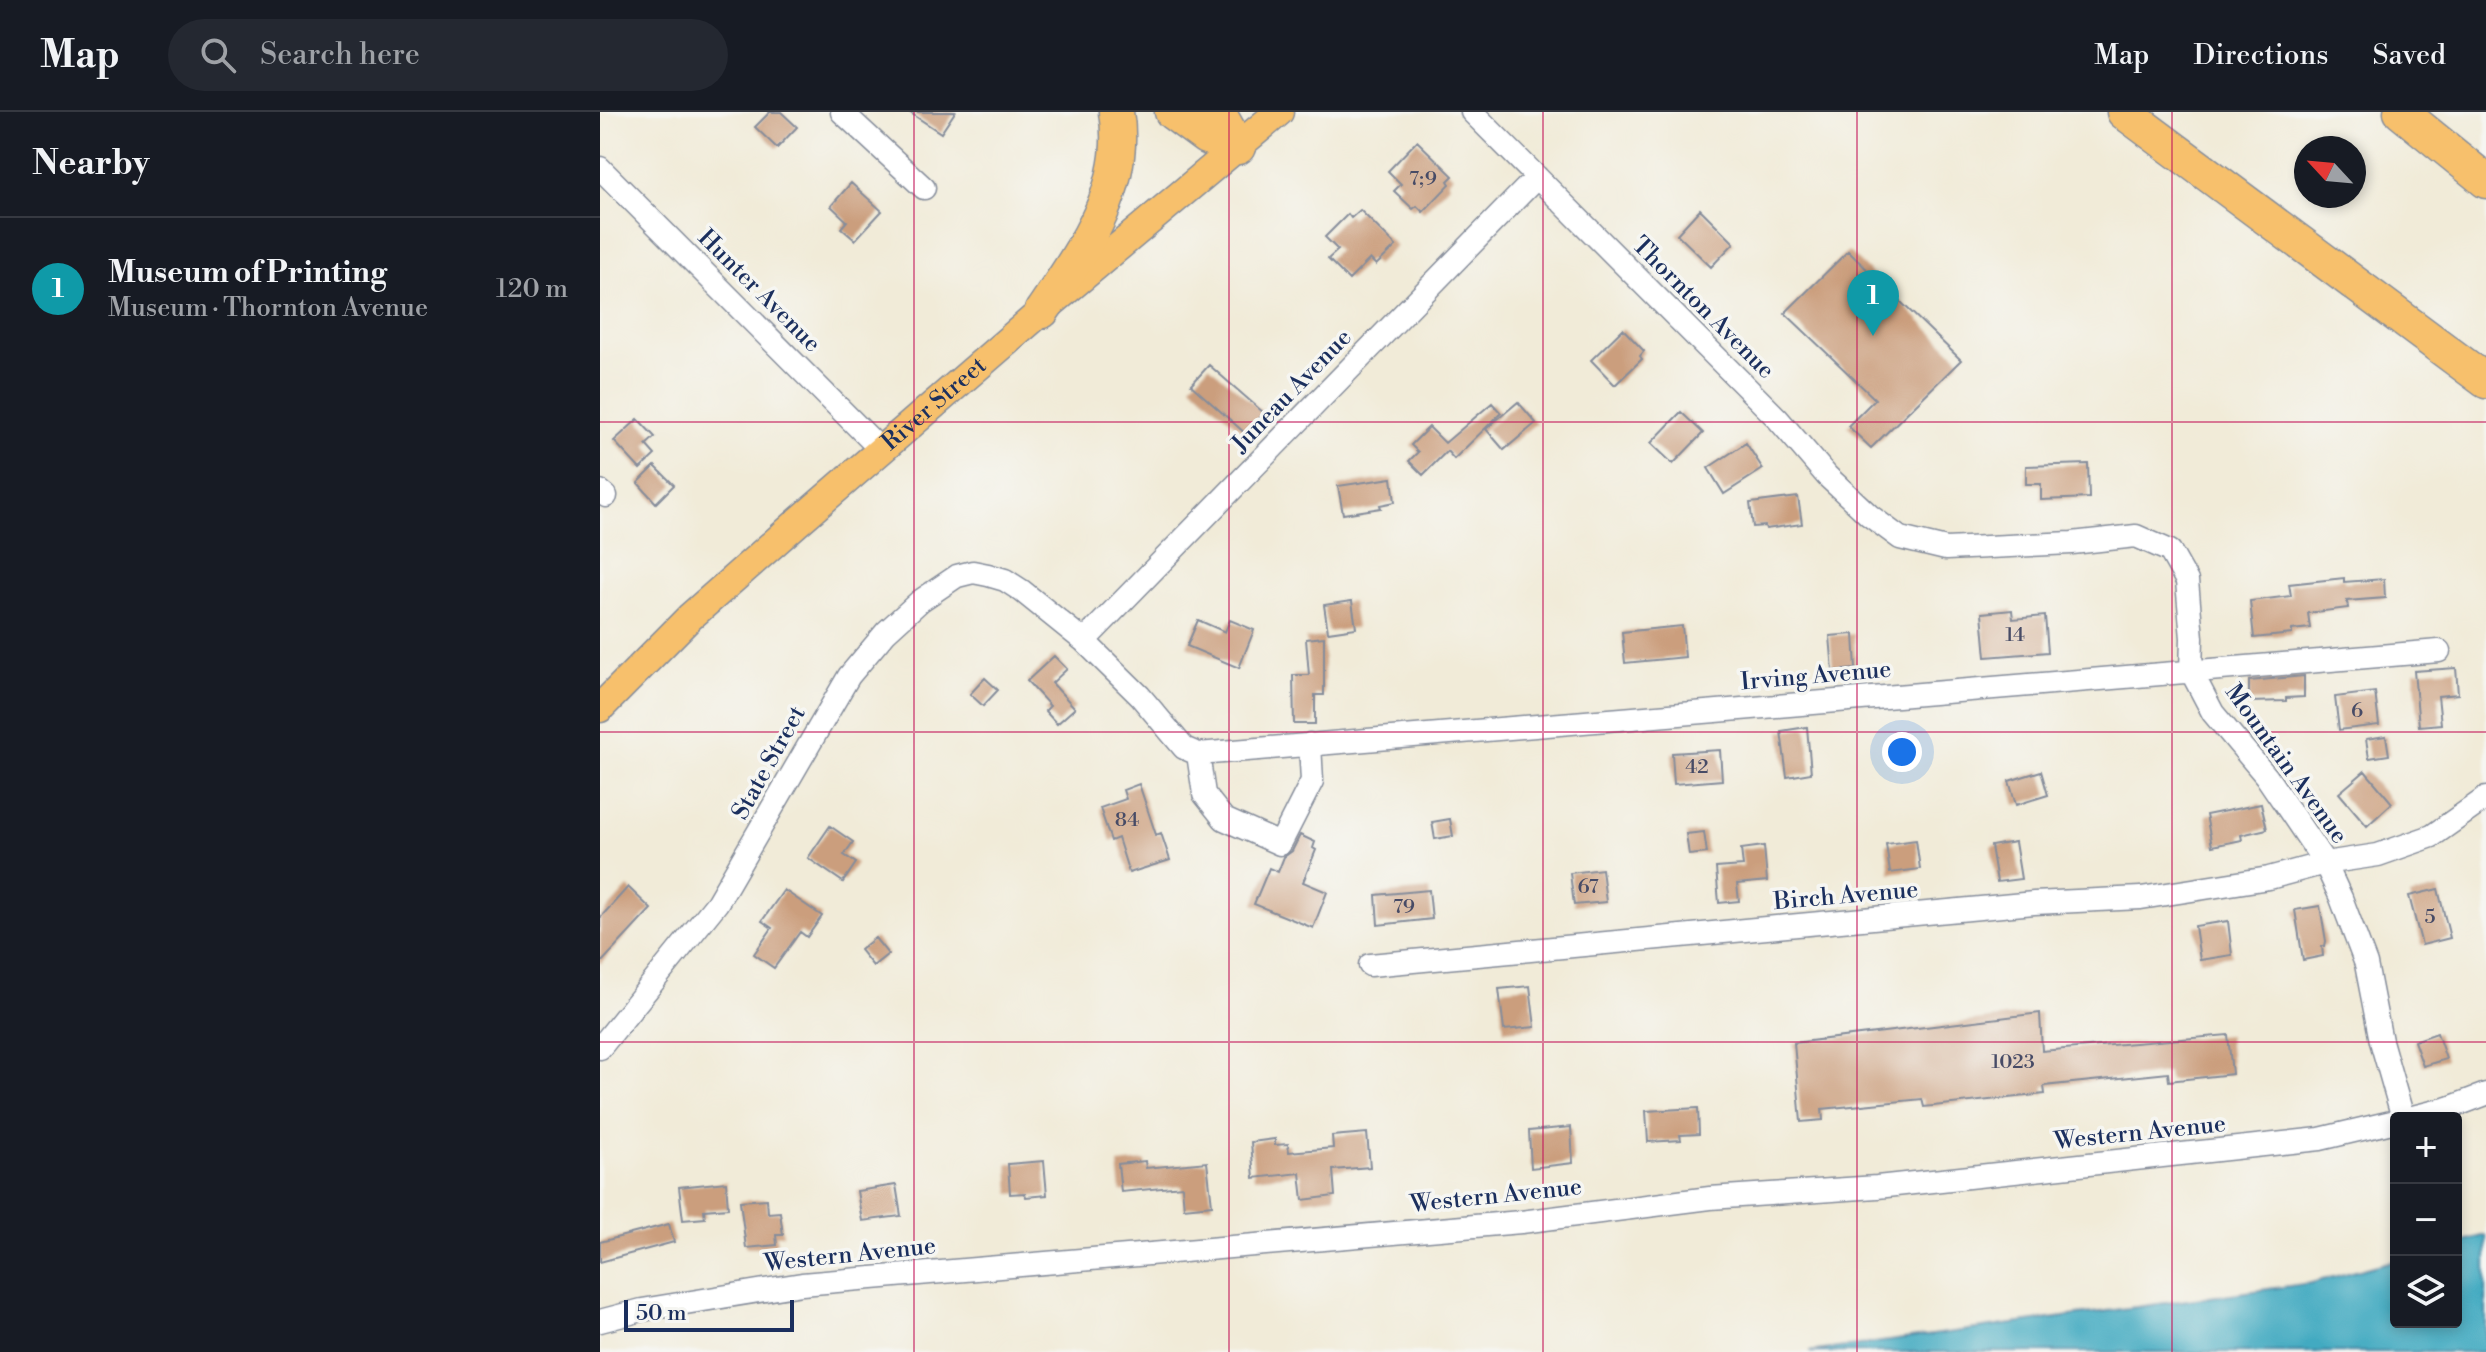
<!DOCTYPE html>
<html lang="en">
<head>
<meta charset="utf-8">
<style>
	body { margin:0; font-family:"Libre Bodoni",serif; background:#242831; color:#f1f3f6 }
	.controls { position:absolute; right:24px; bottom:24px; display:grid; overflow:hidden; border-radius:8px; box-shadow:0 4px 12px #0003 }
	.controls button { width:72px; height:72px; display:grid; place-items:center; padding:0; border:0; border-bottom:2px solid #363941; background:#171b24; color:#f1f3f6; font:40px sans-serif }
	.compass { position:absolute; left:1694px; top:24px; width:72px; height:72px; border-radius:50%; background:#171b24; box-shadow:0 4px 12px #0003; rotate:296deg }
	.scale { position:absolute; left:24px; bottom:20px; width:170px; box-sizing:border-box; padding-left:8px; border:4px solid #1b2f5e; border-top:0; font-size:22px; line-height:28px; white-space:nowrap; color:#1b2f5e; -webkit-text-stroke:6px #f6f6f2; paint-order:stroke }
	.you { position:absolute; left:1302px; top:640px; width:28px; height:28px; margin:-20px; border:6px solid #fff; border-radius:50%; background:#1a73e8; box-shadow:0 0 0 12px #1a73e833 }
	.badge { display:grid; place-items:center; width:52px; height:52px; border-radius:50%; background:#ea580c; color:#fff; font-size:26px; font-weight:700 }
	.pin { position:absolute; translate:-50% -66px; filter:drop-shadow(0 2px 4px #0008) }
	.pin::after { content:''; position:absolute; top:42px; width:28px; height:24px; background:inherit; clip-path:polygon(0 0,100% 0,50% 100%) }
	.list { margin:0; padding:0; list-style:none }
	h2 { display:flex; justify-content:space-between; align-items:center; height:104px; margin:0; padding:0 32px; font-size:34px }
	h2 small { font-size:26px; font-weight:400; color:#9ea1a6 }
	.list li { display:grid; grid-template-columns:52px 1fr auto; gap:24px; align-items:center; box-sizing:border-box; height:144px; padding:0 32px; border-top:2px solid #363941 }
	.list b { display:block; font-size:30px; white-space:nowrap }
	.list p { margin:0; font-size:26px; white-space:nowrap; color:#9ea1a6 }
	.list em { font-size:26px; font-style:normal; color:#9ea1a6 }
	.icon { flex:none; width:44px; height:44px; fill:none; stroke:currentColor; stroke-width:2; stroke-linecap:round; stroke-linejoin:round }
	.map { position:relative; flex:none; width:1886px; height:1240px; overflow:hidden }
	header { display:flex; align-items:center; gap:48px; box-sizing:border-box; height:112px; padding:0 40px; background:#171b24; border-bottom:2px solid #363941 }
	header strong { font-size:38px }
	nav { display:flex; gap:44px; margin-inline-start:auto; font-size:28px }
	.search { width:560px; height:72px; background:#242831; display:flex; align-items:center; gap:20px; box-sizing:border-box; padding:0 28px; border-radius:44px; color:#9ea1a6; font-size:30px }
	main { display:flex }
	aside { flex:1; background:#171b24 }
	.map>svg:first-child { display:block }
</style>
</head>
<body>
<header>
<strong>Map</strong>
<div class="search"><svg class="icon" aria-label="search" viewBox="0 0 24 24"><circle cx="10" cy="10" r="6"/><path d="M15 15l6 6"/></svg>Search here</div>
<nav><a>Map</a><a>Directions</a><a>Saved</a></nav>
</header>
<main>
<aside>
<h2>Nearby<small></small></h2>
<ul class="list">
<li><span class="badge" style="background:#0f9aa8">1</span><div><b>Museum of Printing</b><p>Museum · Thornton Avenue</p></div><em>120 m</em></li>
</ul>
</aside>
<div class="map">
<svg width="1886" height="1240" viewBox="0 0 1886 1240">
	<rect width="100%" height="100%" fill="#f6f6f2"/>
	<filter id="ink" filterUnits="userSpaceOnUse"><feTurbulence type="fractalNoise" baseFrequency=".0125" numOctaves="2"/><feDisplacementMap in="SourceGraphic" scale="16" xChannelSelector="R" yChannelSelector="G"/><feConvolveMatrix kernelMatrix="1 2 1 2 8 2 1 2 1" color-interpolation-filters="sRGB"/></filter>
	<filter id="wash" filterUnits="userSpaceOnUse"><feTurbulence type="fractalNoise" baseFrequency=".006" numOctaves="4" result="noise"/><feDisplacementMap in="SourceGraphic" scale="32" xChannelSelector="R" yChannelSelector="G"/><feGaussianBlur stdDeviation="1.8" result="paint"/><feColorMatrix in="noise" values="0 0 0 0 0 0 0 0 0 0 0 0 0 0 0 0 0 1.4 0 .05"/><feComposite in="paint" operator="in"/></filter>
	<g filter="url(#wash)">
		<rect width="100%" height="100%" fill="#f1ebd8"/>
		<path fill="#42aac1" stroke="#2e6c90" stroke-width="2" d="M1886 1123V1240H1209L1711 1171 1796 1148V1210H1856V1131Z"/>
		<g id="blocks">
			<path fill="#cb9e7d" d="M170 0H181L197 15 177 36 155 15Z
				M309 0H355L341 21Z
				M817 29 853 64 848 69 850 72 823 100 817 94 813 97 794 79 801 72 788 59Z
				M251 71 282 99 255 128 241 116 247 109 231 94Z
				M1100 97 1134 131 1111 155 1077 122Z
				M760 98 796 134 776 153 770 147 749 168 728 147 738 138 725 125 748 102 751 106Z
				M1248 139 1361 248 1271 336 1248 314 1275 287 1185 201Z
				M1023 217 1044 239 1040 244 1042 247 1015 273 991 248Z
				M609 253 664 301 646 322 591 273Z
				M918 290 936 311 904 338 886 317Z
				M892 291 901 301 854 347 847 339 823 363 809 349 818 340 811 333 829 315 845 331Z
				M1081 300 1103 321 1073 352 1051 331Z
				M38 307 55 325 46 333 55 343 40 357 14 329Z
				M1146 331 1163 357 1124 382 1108 356Z
				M1488 352 1489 386 1441 388V372H1426V354Z
				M55 354 74 373 56 391 38 371Z
				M792 366 795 390 780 393 781 396 743 402 738 374Z
				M1198 385 1202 412 1166 417 1165 414 1153 415 1150 391Z
				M1744 466V470L1784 467 1785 486 1747 489 1748 496 1708 501 1710 516 1692 518V522L1654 526 1650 489 1691 484 1689 472Z
				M752 489 756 516 728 520 724 493Z
				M1412 498 1413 507 1445 504 1448 540 1386 545 1382 501Z
				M598 508 625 520 630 508 654 518 639 556 587 534Z
				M1082 514 1085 545 1025 551 1022 520Z
				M1254 522 1256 557 1233 559 1230 524Z
				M724 525V583H715V612H694L693 563H709L706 527Z
				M454 544 467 557 452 571 475 596 457 612 445 599 450 594 427 569Z
				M1856 556 1858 582 1838 584 1841 612 1819 614 1814 559Z
				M1704 564V585L1686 586V589L1649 590V569Z
				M385 566 398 578 383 594 370 582Z
				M1775 580 1779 613 1739 618 1735 585Z
				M1207 615 1211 661 1187 665 1181 619Z
				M1786 624 1789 643 1769 646 1766 627Z
				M1120 638 1122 668 1074 672 1072 641Z
				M1441 659 1448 683 1416 693 1409 669Z
				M1765 659 1792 691 1767 714 1739 681Z
				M539 672 556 723 561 721 570 748 529 761 518 726 511 729 500 696 526 687 523 678Z
				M1661 692 1667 717 1641 723 1642 728 1612 734 1606 703Z
				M850 707 853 724 835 727 832 710Z
				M230 714 253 730 244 743 256 751 243 770 208 746Z
				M1104 720 1107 741 1089 743 1086 722Z
				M700 723 715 730 713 736 716 738 703 770 727 780 713 816 654 792 669 756 678 760 684 745 692 739Z
				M1316 728 1320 757 1290 761 1286 732Z
				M1415 730 1421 767 1397 770 1391 734Z
				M1164 734 1167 769 1137 772 1139 789 1119 791 1116 756 1143 754 1141 737Z
				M1002 757 1006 790 974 793 970 761Z
				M28 775 51 797 0 852V806Z
				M1838 777 1850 826 1822 833 1809 784Z
				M184 778 222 804 207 825 200 820 174 856 154 842 172 816 162 809Z
				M829 778 832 807 778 813 776 783Z
				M1720 794 1726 829 1725 834H1722L1723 844 1703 848 1695 798Z
				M1628 809 1632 843 1600 848 1595 814Z
				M275 826 288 842 273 854 260 838Z
				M930 874 935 915 904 918 899 877Z
				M1440 901 1442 939 1628 923 1632 962 1569 969 1568 961 1444 974 1445 982 1324 995 1322 987 1222 997 1223 1008 1201 1010 1194 931Z
				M1837 921 1846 947 1823 954 1814 929Z
				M1098 996 1099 1022 1080 1023 1081 1028 1048 1030 1046 999Z
				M971 1015 973 1051 931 1056 929 1019Z
				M767 1021 770 1055 733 1058 735 1084 703 1088 700 1061 654 1066 651 1030 675 1027V1033L688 1032 689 1040 733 1036 732 1024Z
				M444 1049 447 1083 426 1085 425 1081 410 1082 408 1052Z
				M545 1049 546 1056 607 1050 612 1093 584 1096 582 1074 521 1080 518 1052Z
				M126 1070 128 1096 104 1098 105 1106 83 1108 79 1075Z
				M296 1073 301 1104 262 1109 257 1079Z
				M167 1087 168 1101 180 1100 183 1123H176L177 1133 146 1136 140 1089Z
				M69 1112 74 1130 0 1150V1130Z"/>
		</g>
	</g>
	<g filter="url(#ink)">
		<use href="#blocks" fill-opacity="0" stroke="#868d9b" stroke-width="2"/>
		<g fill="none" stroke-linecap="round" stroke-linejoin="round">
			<g stroke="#868d9b" stroke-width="25">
				<path id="minor" d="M242 0 324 76
					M872 0 1177 306 1227 364 1269 403 1300 426 1346 437 1472 431 1536 424 1570 439 1587 469 1592 526 1591 559 1613 601 1666 664 1725 751 1741 786 1766 852 1781 929 1803 1006
					M0 56 281 338
					M0 379 6 384
					M484 529 937 65
					M598 642 604 682 624 707 680 732 712 669 710 632
					M770 853 1434 791 1541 786 1669 766 1725 751 1778 743 1832 724 1886 686
					M0 936 117 791 249 564 286 520 320 489 357 464 373 460 388 463 405 468 422 479 484 529 540 584 584 636 598 642 1839 539
					M1809 1006 1849 996 1886 982
					M0 1209 42 1198 202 1172 921 1110 1110 1086 1277 1075 1720 1027 1796 1009"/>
			</g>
			<g stroke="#868d9b" stroke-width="31">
				<g id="major">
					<path id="s1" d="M0 596 90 505 198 410 442 199 679 0"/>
				</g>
			</g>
			<g stroke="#868d9b" stroke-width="37">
				<path id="highway" d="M572 0 606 25 638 35
					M618 0 638 35
					M1524 0 1886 269
					M1801 0 1886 69
					M442 199C482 140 529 75 516 0"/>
			</g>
			<use href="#minor" stroke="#fff" stroke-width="22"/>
			<use href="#major" stroke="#f7c06c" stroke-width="28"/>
			<use href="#highway" stroke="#f7c06c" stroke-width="34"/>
		</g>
	</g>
	<path fill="none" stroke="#c2185b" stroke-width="2" stroke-opacity="0.55" d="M314 0V1240M629 0V1240M943 0V1240M1257 0V1240M1572 0V1240M0 310H1886M0 620H1886M0 930H1886"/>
	<g text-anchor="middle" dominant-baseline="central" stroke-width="7" stroke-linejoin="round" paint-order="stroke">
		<g font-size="20" fill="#474b66">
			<text x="823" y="67">7;9</text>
			<text x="1415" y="523">14</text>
			<text x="1757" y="599">6</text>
			<text x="1097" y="655">42</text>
			<text x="527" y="708">84</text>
			<text x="988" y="775">67</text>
			<text x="804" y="795">79</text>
			<text x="1830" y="805">5</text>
			<text x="1413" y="950">1023</text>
		</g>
		<g font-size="24" fill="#1b2f5e" stroke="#f6f6f2">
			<text transform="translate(159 179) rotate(45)">Hunter Avenue</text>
			<text transform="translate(1103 196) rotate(45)">Thornton Avenue</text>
			<text transform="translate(692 279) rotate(-46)">Juneau Avenue</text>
			<text stroke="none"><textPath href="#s1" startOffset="452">River Street</textPath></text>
			<text transform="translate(1216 564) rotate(-5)">Irving Avenue</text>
			<text transform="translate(169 651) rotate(-61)">State Street</text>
			<text transform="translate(1686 652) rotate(54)">Mountain Avenue</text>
			<text transform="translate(1246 784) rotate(-5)">Birch Avenue</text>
			<text transform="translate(1540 1021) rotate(-6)">Western Avenue</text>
			<text transform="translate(896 1084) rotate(-6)">Western Avenue</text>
			<text transform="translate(250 1143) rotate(-6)">Western Avenue</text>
		</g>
	</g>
</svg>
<div class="controls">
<button>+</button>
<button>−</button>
<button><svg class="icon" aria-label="layers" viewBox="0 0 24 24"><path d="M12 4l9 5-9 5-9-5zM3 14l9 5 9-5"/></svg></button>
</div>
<svg class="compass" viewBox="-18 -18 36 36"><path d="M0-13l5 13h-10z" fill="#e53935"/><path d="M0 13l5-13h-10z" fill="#9ea1a6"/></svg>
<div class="scale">50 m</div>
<div class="you"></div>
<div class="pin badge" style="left:1273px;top:224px;background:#0f9aa8">1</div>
</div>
</main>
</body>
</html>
